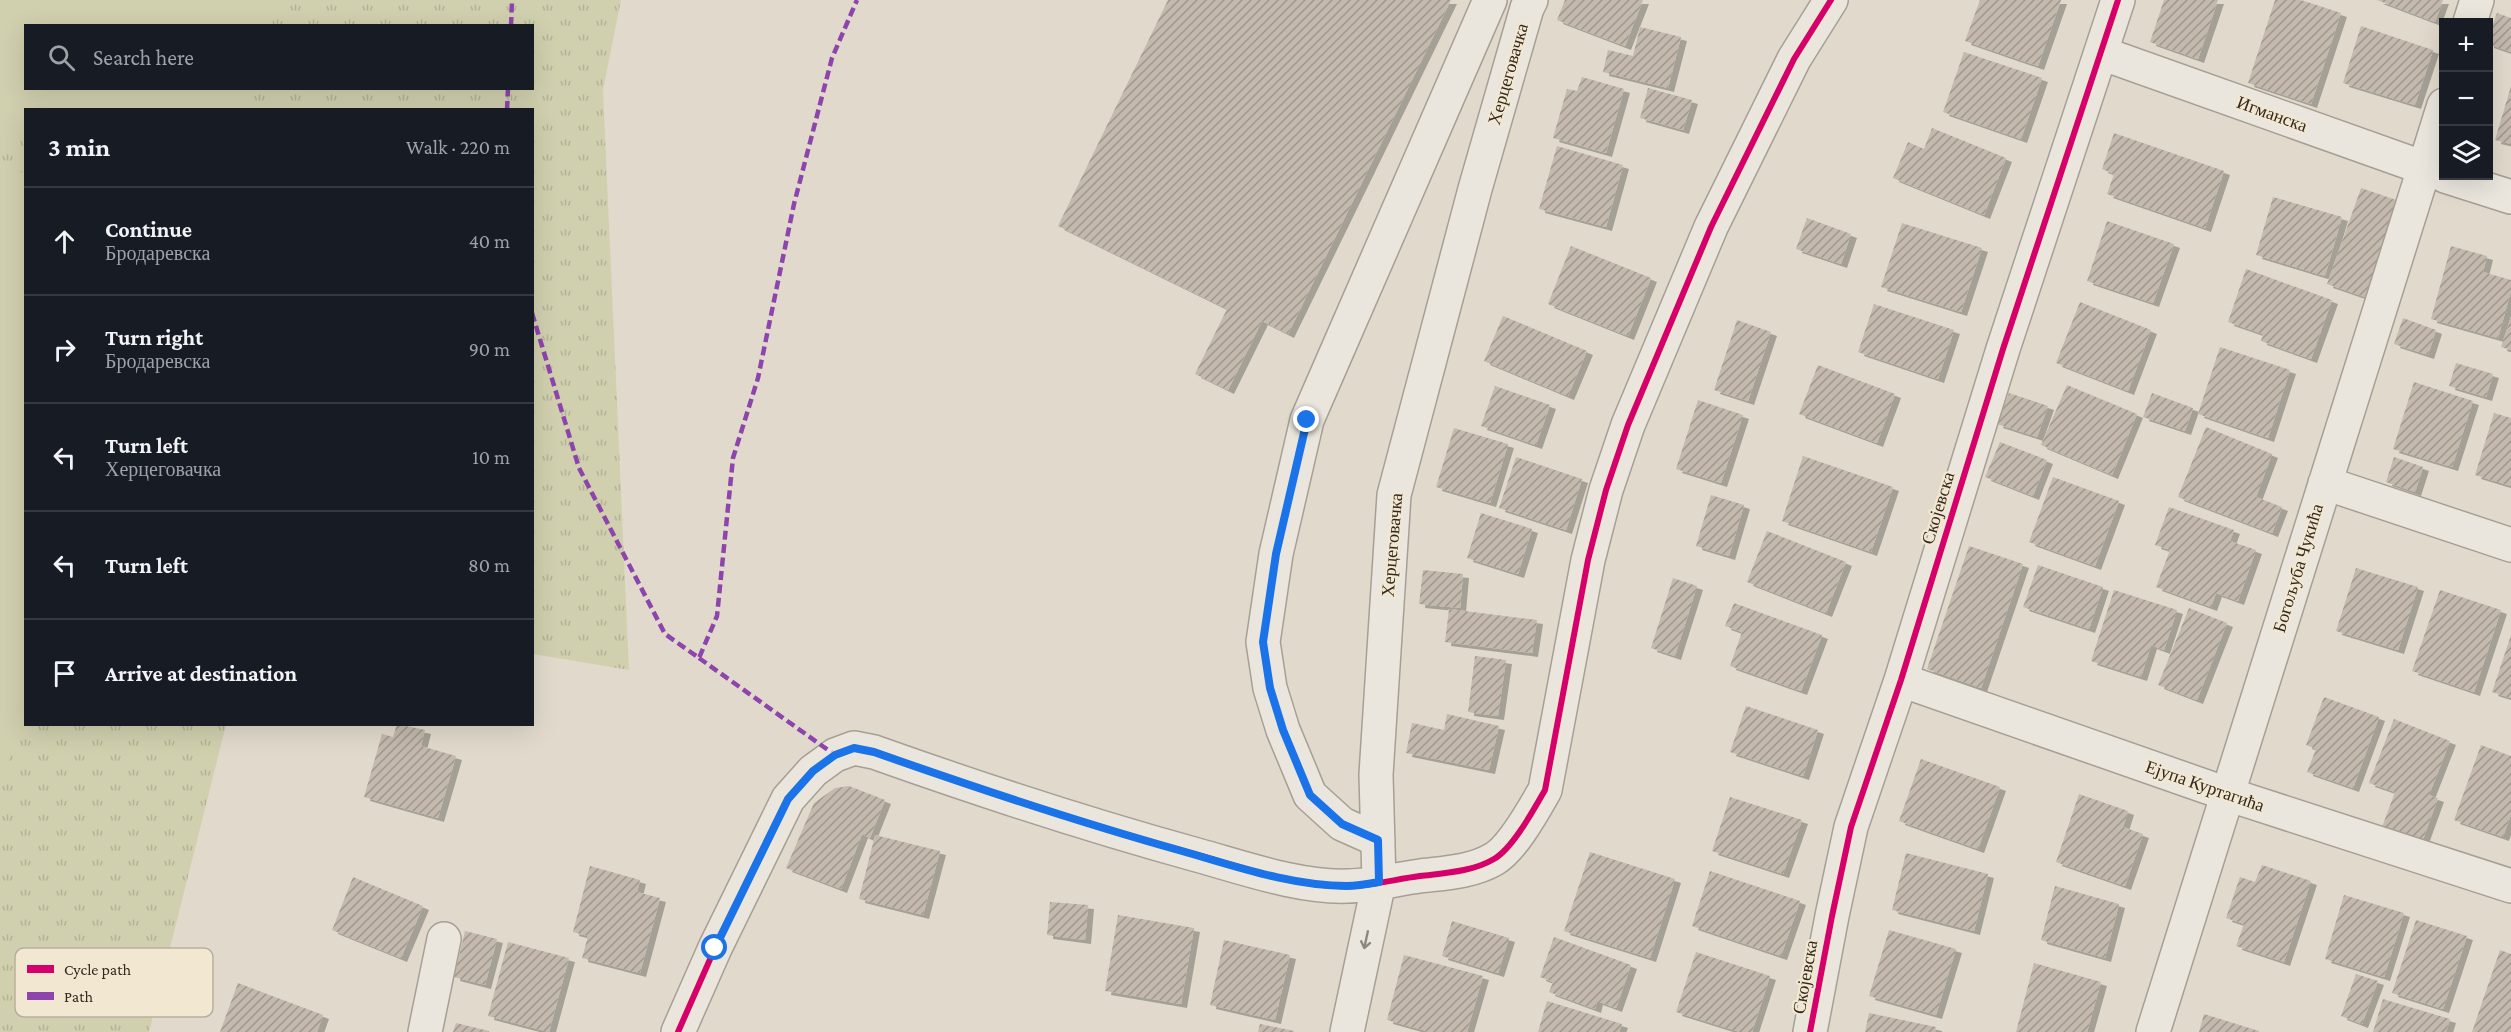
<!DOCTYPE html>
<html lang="en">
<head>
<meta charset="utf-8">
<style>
	body { margin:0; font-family:"Crimson Pro",serif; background:#242831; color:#f1f3f6 }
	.controls { position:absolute; right:18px; top:18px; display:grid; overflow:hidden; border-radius:0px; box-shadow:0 6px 24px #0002 }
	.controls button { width:54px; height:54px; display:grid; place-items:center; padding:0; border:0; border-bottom:2px solid #363941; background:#171b24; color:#f1f3f6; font:30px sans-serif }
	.stop { position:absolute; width:18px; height:18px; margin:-14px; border:4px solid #1a73e8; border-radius:50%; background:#fff }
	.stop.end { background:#1a73e8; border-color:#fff; box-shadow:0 2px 6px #0008 }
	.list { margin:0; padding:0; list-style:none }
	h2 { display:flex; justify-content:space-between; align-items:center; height:78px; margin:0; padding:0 24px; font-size:26px }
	h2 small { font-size:20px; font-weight:400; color:#9ea1a6 }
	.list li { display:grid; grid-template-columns:39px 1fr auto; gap:18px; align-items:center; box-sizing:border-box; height:108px; padding:0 24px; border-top:2px solid #363941 }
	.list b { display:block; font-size:22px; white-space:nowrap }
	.list p { margin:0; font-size:20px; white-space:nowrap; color:#9ea1a6 }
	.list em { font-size:20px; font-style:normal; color:#9ea1a6 }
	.icon { flex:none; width:33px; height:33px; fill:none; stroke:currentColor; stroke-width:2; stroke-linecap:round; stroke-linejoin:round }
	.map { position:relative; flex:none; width:2511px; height:1032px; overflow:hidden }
	.search { position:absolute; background:#171b24; box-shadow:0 6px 24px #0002; left:24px; top:24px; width:510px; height:66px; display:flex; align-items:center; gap:15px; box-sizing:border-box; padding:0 21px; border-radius:0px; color:#9ea1a6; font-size:22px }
	.panel { position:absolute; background:#171b24; box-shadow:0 6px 24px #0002; left:24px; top:108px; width:510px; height:618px; border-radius:0px }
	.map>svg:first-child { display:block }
</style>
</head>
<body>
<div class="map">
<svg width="2511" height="1032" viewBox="0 0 2511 1032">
	<defs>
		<pattern id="grass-tufts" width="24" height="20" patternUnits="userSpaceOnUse" patternTransform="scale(1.5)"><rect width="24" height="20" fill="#d0d0af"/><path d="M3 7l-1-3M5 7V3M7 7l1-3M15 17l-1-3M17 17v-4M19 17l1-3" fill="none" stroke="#b3b396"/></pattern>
		<pattern id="building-hatch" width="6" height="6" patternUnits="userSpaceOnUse" patternTransform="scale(1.5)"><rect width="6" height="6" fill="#c4b9ad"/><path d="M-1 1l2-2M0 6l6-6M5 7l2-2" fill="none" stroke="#a0968c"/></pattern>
		<filter id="shadow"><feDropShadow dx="6" dy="4" stdDeviation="0" flood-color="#0004"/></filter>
	</defs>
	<rect width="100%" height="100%" fill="#e1dacc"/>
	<path fill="url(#grass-tufts)" fill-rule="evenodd" d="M0 0H621L603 90 629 670 533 654 532 110H26V724L226 725 149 1032H0ZM26 26H532V88H26Z"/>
	<path fill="#d0d0af" d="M0 0H280L271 25 26 26V88L247 89 239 109 26 110 25 140 0 131Z
		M0 165 26 174V713L0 782Z"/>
	<path fill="url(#building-hatch)" filter="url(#shadow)" d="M1168 0H1451L1288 334 1262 321 1228 390 1195 374 1227 309 1058 226Z
		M1565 0H1643L1625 46 1557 20Z
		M1980 0H2061L2038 66 1965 41Z
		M2164 0H2218L2198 59 2150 42Z
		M2275 0H2301L2341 13 2311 104 2248 83Z
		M2377 0H2443L2435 22Z
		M2497 13 2511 18V52L2488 44V37Z
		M2361 26 2433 50 2415 105 2343 83Z
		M1640 27 1681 37 1668 88 1603 72 1608 50 1633 56Z
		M1964 52 2042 78 2021 139 1943 112Z
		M1582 77 1624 89 1606 153 1553 138 1567 89 1577 91Z
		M2511 86V144L2495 140Z
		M1648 88 1692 100 1683 130 1640 118Z
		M1932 128 2006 158 1984 215 1893 178 1908 142 1924 149Z
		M2114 133 2224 171 2205 228 2107 194 2114 174 2102 169Z
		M1557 146 1623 165 1606 227 1539 209Z
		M2361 188 2399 201 2365 297 2327 284Z
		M2273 197 2342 217 2325 276 2256 255Z
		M1807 218 1851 234 1841 264 1796 249Z
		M2107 221 2174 244 2153 303 2087 281Z
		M1902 223 1982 248 1961 312 1881 287Z
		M1571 246 1651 278 1628 336 1548 304Z
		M2451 246 2487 256 2483 272 2511 280V291L2498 338 2431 319Z
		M2246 269 2332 300 2311 359 2261 341 2263 334 2228 322Z
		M2080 302 2151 330 2128 391 2056 363Z
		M1874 304 1954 330 1938 379 1858 352Z
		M1503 316 1587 351 1568 396 1484 361Z
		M2511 317V350L2501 347Z
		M2403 318 2436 330 2428 355 2394 344Z
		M1737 320 1771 332 1748 401 1714 390Z
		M2220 347 2290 370 2268 438 2198 414Z
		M2456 363 2493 374 2486 397 2449 386Z
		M1818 365 1895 394 1877 443 1799 414Z
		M2414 382 2473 401 2452 467 2393 449Z
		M2067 385 2137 414 2112 475 2041 445Z
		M1495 386 1550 405 1536 445 1481 426Z
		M2009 393 2048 406 2037 437 1997 424Z
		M2152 393 2193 408 2185 431 2143 417Z
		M1698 400 1743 415 1721 483 1676 469Z
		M2494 413 2511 418V486L2475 475Z
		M2206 427 2272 454 2256 497 2282 507 2272 533 2178 497Z
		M1454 428 1508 444 1490 503 1436 487Z
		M2000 442 2047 460 2033 496 1985 477Z
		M1803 456 1893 487 1871 552 1782 521Z
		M1516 457 1582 479 1566 530 1499 508Z
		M2394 457 2423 467 2415 492 2386 482Z
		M2053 477 2119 501 2095 566 2029 542Z
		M1711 495 1744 505 1729 556 1696 546Z
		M2169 507 2234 530 2230 541 2256 550 2238 601 2216 593 2211 607 2156 587 2170 550 2155 545Z
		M1481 513 1532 529 1518 574 1467 558Z
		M1767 531 1846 562 1826 613 1747 582Z
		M1969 546 2023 564 1981 688 1927 669Z
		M2038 565 2103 587 2089 629 2023 607Z
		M2356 568 2418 587 2398 650 2336 631Z
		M1423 570 1463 574 1460 608 1419 604Z
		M1673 578 1697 586 1675 656 1651 648Z
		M2114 590 2177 610 2164 650 2151 645 2141 677 2091 661Z
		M2440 590 2501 610 2474 692 2412 671Z
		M1734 603 1822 635 1801 691 1730 666 1742 632 1725 626Z
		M2189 608 2227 623 2197 700 2158 685Z
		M1449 609 1537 620 1532 653 1445 642Z
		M2511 635V698L2492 692Z
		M1475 656 1506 660 1498 716 1468 712Z
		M2324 697 2379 717 2353 788 2307 772 2316 749 2306 745Z
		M1746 706 1818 730 1803 776 1730 752Z
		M1447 714 1499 726 1489 770 1406 753 1412 723 1444 730Z
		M2394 719 2450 741 2429 795 2438 798 2421 845 2381 830 2395 792 2369 783Z
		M397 724 425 730 421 746 456 756 438 818 364 797 382 734 393 737Z
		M2481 745 2511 756V814L2503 837 2454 820Z
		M1921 759 2000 787 1978 849 1899 821Z
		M849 786 885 800 870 838 862 834 841 889 786 868 814 803 835 788Z
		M2079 794 2128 811 2123 827 2143 834 2125 886 2056 862Z
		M1730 797 1802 820 1783 874 1712 851Z
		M875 835 940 851 923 915 859 899Z
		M1590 852 1675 879 1650 958 1564 931Z
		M1906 853 1988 874 1974 931 1892 910Z
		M2262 865 2311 881 2284 962 2236 946 2244 924 2226 918 2240 877 2255 882Z
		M590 866 640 880 637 892 660 898 640 973 582 958 588 936 573 932Z
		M1710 871 1800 901 1781 956 1692 926Z
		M353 877 423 906 401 958 332 930Z
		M2055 886 2119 904 2105 958 2041 940Z
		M2344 895 2404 913 2384 977 2325 959Z
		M1050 902 1088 905 1085 940 1047 935Z
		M1118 915 1194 928 1181 1004 1105 991Z
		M2416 920 2467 936 2443 1009 2392 993Z
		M1452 921 1509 938 1498 973 1442 956Z
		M1889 930 1956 949 1936 1015 1869 996Z
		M465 931 497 939 485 985 454 977Z
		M1554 937 1631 965 1616 1008 1597 1001 1595 1009 1549 992 1553 982 1540 977Z
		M1224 940 1290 955 1275 1020 1210 1005Z
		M508 942 569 958 549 1032 488 1016Z
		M2500 950 2511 954V1032H2472Z
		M1696 952 1770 976 1752 1032H1740L1676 1012Z
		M1404 955 1483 976 1467 1032H1430L1387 1020Z
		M2034 963 2101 982 2087 1032H2016Z
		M2356 974 2378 981 2362 1024 2341 1016Z
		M238 983 323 1015 317 1032H220Z
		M2383 999 2450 1019 2446 1032H2373Z
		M1547 1001 1622 1024 1619 1032H1538Z
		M1869 1013 1936 1027 1935 1032H1865Z
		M2204 1014 2259 1031V1032H2199Z
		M456 1023 489 1031V1032H453Z
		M1260 1024 1294 1031V1032H1258Z"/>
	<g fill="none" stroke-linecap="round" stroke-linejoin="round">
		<g stroke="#a69f95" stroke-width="36">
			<path id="minor" d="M2470 22 2477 0
				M2101 53 2444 175
				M2445 176 2511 197
				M2325 483 2511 545
				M1901 680 2227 794 2511 886
				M1378 840 1342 824 1310 795 1283 730 1270 688 1263 642 1276 554 1307 420 1490 0
				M425 1032 444 939
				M678 1032 715 948 788 799 813 771 835 755 854 748 874 752C981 790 1088 825 1197 855 1244 868 1300 888 1348 886 1372 886 1396 879 1420 876 1444 873 1472 872 1494 859 1513 848 1534 809 1545 790L1588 560 1606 490 1628 425 1711 227 1794 59 1831 0
				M1347 1032 1379 882 1376 775 1394 495 1475 189 1527 8 1531 0
				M1810 1032 1832 916 1851 827 1901 680 2003 349 2118 0
				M2153 1032 2444 105"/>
		</g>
		<use href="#minor" stroke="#eae6dd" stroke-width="33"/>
		<path stroke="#8e44ad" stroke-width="4.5" stroke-dasharray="9 4.5" stroke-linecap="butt" d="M511 26 512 0
			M507 110 508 88
			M532 313 579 468 665 634 699 658 717 616 733 458 758 378 794 204 832 58 857 0
			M699 658 835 755"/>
		<g stroke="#f2e8d2" stroke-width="10">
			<path id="cycleway" d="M678 1032 715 948 788 799 813 771 835 755 854 748 874 752C981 790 1088 825 1197 855 1244 868 1300 888 1348 886 1372 886 1396 879 1420 876 1444 873 1472 872 1494 859 1513 848 1534 809 1545 790L1588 560 1606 490 1628 425 1711 227 1794 59 1831 0
				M1810 1032 1832 916 1851 827 1901 680 2003 349 2118 0"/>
		</g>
		<use href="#cycleway" stroke="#d6006c" stroke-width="6"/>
	</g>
	<defs><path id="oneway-shaft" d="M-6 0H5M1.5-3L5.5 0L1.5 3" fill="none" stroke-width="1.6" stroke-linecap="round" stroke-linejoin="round" transform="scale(1.5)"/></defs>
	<use stroke="#8f877e" href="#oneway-shaft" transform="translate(1366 940) rotate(102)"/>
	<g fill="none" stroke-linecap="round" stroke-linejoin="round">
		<path stroke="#1a73e8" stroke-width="8" d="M715 948 788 799 813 771 835 755 854 748 874 752C976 788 1078 822 1182 851 1235 866 1291 886 1347 886 1357 886 1368 884 1379 882L1378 840 1342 824 1310 795 1283 730 1270 688 1263 642 1276 554 1307 420"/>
	</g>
	<g text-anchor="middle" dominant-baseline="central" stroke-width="4.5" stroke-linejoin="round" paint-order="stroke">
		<g font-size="18" fill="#34281e" stroke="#f2e8d2">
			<text transform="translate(1508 74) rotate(-74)">Херцеговачка</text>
			<text transform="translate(2272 114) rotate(20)">Игманска</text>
			<text transform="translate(1938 508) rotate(-73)">Скојевска</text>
			<text transform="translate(1392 545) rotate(-85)">Херцеговачка</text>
			<text transform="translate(2298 568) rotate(-73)">Богољуба Чукића</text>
			<text transform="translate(2205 786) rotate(19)">Ејупа Куртагића</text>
			<text transform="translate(1805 977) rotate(-80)">Скојевска</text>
		</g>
	</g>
	<rect x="15" y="948" width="198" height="69" rx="9" fill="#f2e8d2" stroke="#b9ae9c" stroke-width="1.5"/>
	<rect x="27" y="965" width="27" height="8" fill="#d6006c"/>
	<rect x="27" y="992" width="27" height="8" fill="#8e44ad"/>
	<g font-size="16" fill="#34281e">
		<text x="64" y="975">Cycle path</text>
		<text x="64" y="1002">Path</text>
	</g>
</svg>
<div class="controls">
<button>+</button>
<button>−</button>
<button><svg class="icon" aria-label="layers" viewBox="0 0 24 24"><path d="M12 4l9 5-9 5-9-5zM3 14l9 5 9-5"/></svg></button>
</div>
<div class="stop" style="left:715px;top:948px"></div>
<div class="stop end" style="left:1307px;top:420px"></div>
<div class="search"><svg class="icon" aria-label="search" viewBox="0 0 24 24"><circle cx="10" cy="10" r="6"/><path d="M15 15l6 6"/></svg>Search here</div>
<section class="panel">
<h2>3 min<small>Walk · 220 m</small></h2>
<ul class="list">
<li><svg class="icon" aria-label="ahead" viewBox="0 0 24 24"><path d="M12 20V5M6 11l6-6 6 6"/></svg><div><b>Continue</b><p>Бродаревска</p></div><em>40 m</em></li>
<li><svg class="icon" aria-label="right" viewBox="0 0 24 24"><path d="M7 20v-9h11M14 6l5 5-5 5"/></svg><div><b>Turn right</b><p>Бродаревска</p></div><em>90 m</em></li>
<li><svg class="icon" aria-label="left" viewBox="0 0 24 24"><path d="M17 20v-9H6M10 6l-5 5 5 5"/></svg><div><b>Turn left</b><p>Херцеговачка</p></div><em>10 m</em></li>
<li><svg class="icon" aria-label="left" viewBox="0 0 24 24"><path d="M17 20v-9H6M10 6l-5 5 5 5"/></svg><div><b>Turn left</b></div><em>80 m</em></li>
<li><svg class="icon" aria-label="arrive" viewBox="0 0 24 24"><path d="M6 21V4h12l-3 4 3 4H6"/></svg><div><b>Arrive at destination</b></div></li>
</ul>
</section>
</div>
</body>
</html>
